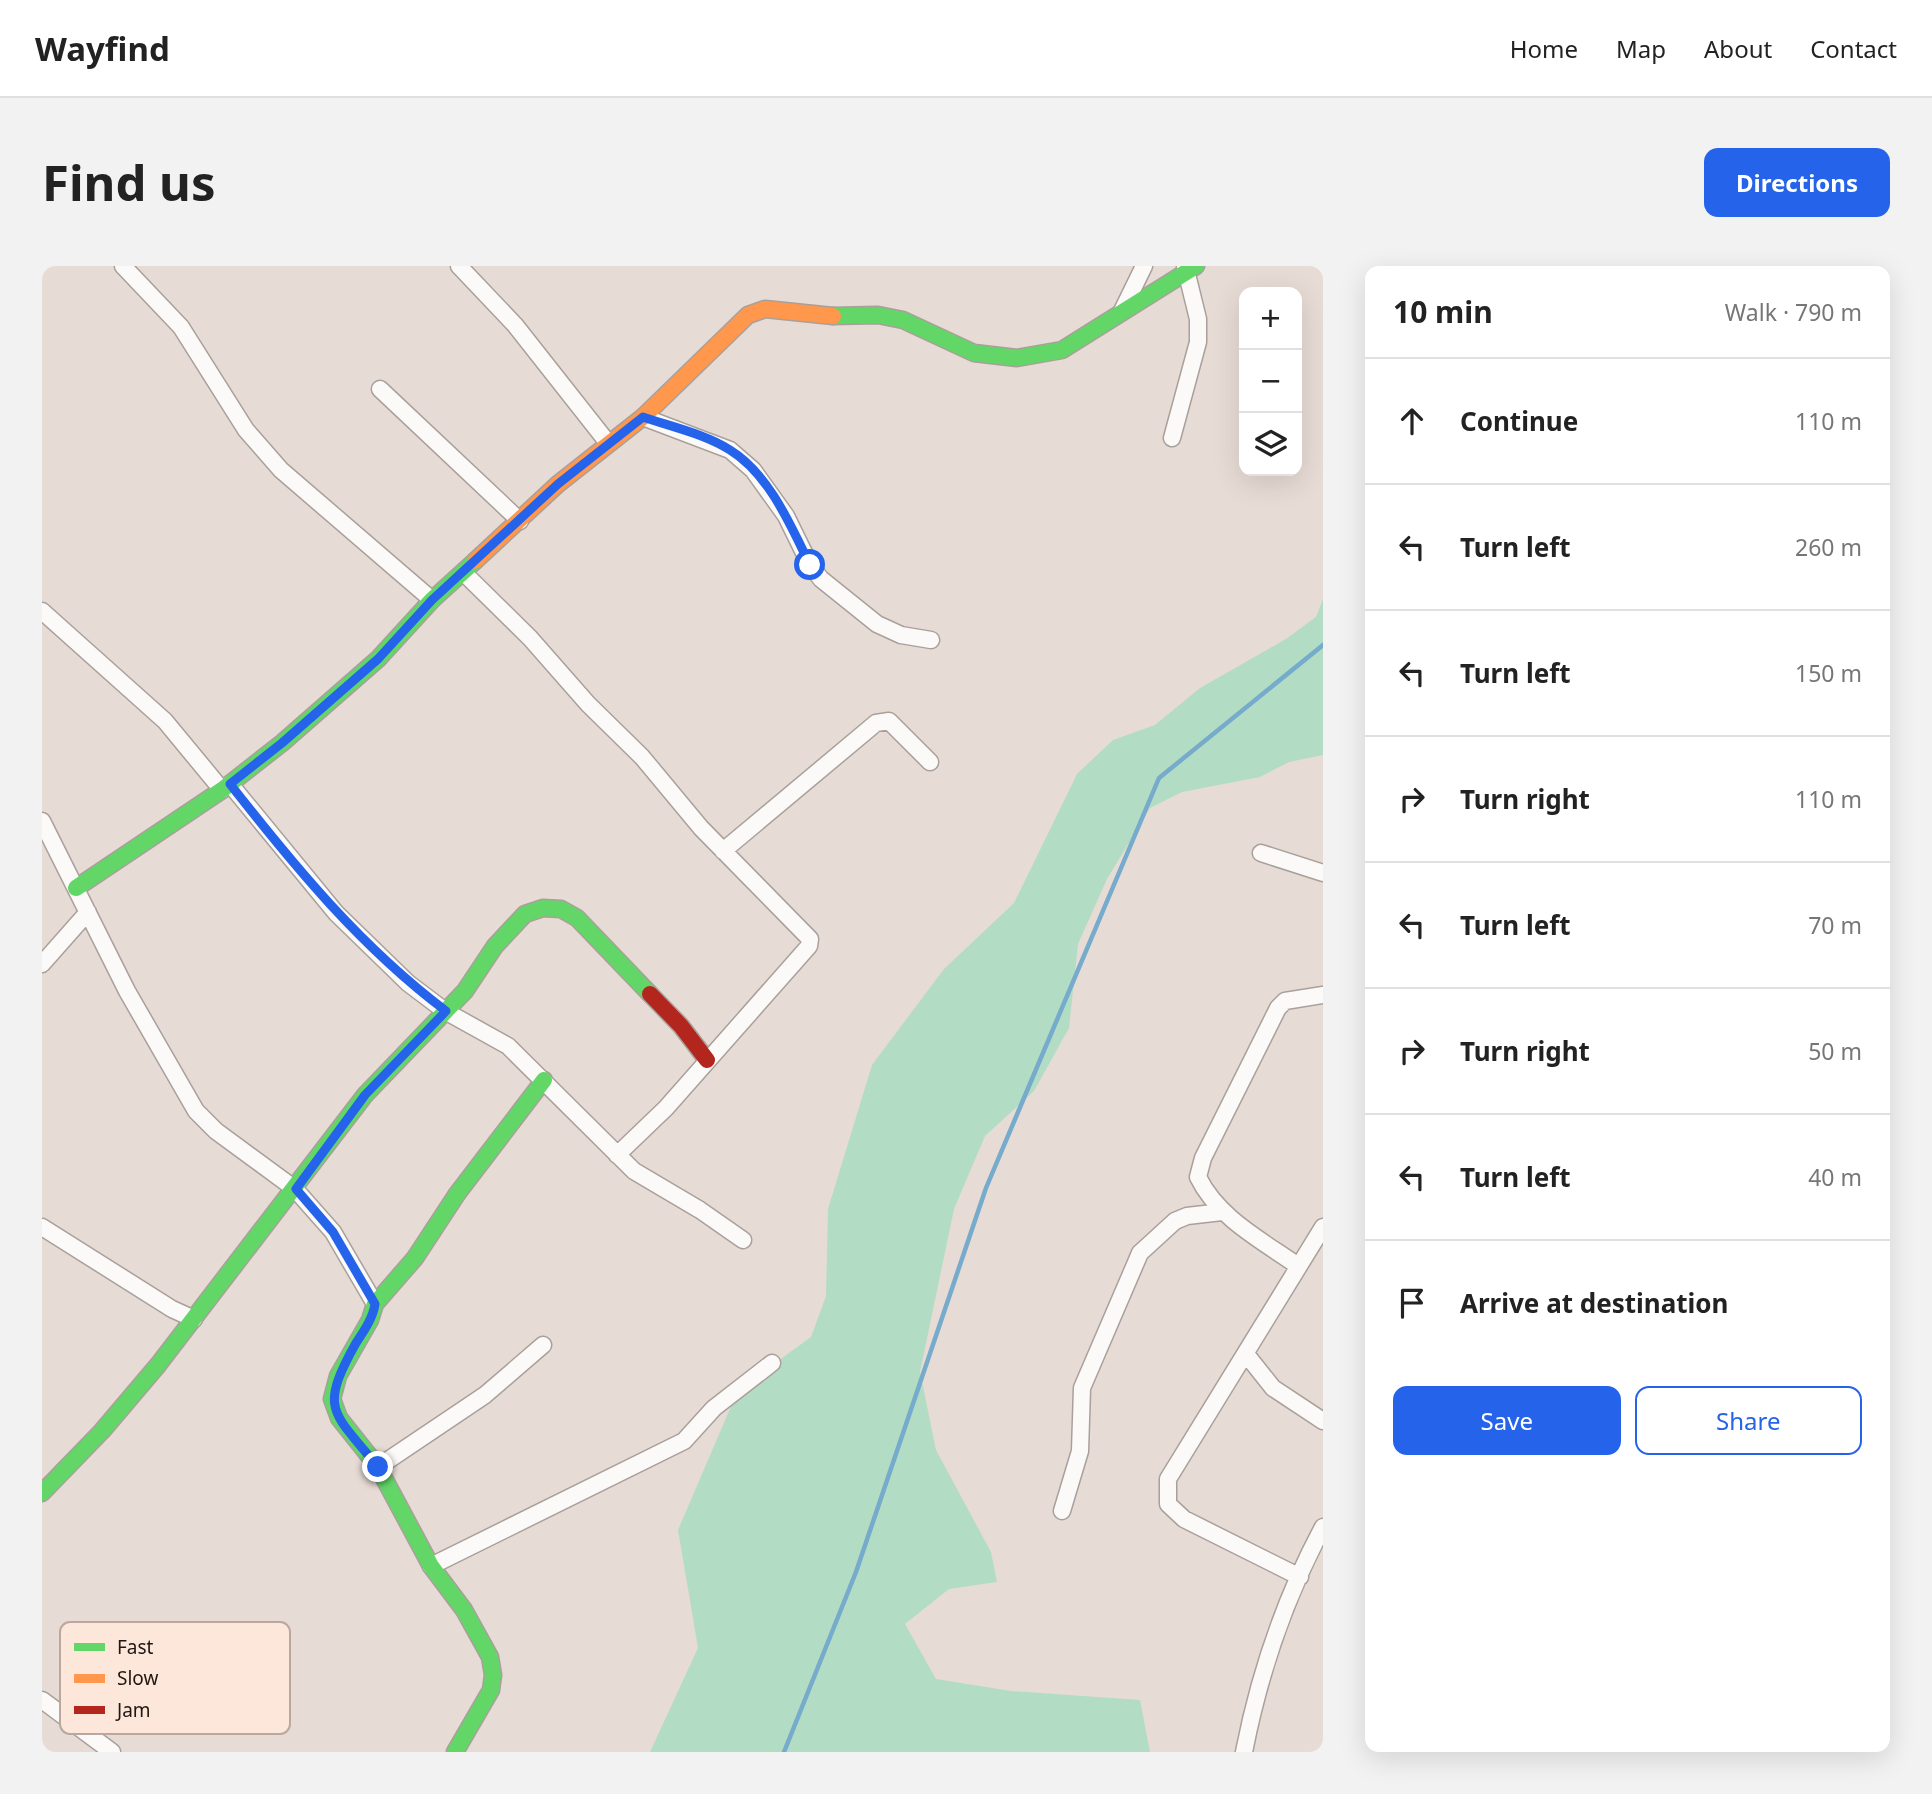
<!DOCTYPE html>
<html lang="en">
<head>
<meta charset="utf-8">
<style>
	body { margin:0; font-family:"Noto Sans",sans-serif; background:#f2f2f2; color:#222 }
	.controls { position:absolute; right:21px; top:21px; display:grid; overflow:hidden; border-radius:14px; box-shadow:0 7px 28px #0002 }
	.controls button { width:63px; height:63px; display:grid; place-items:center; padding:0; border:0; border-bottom:2px solid #e0e0e0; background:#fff; color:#222; font:35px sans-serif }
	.stop { position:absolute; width:21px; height:21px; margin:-16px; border:5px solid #2563eb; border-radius:50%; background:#fff }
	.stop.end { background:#2563eb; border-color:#fff; box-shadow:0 2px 7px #0008 }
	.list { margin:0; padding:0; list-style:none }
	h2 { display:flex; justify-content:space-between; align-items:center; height:91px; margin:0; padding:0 28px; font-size:30px }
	h2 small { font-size:23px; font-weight:400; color:#767676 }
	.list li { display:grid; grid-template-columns:46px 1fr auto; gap:21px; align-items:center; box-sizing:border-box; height:126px; padding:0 28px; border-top:2px solid #e0e0e0 }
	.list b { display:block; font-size:26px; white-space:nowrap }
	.list em { font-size:23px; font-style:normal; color:#767676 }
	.actions { display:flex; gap:14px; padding:21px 28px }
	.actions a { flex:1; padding:16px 0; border:2px solid #2563eb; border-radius:14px; text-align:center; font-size:24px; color:#2563eb }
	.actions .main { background:#2563eb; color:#fff }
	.icon { flex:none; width:38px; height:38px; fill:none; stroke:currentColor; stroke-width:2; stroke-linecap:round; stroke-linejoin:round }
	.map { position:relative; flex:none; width:1281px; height:1486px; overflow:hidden; border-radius:14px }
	header { display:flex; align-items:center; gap:42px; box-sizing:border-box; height:98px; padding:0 35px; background:#fff; border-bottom:2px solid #e0e0e0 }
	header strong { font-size:33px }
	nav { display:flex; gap:38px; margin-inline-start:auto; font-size:24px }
	.intro { display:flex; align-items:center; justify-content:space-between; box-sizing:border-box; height:168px; padding:0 42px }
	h1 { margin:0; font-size:49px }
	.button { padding:18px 32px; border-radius:14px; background:#2563eb; color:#fff; font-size:24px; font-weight:700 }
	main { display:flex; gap:42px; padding:0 42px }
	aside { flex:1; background:#fff; border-radius:14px; box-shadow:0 7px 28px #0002 }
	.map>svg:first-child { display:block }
</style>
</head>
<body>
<header>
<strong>Wayfind</strong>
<nav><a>Home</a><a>Map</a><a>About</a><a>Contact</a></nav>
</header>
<div class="intro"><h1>Find us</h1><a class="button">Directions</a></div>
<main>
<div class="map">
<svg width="1281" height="1486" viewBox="0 0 1281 1486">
	<rect width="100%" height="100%" fill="#e7dbd5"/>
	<path fill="#b2ddc4" d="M1281 333V489L1247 496 1218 511 1140 526 1108 542 1065 613 1036 678 1027 762 992 825 943 870 912 943 878 1106 894 1184 949 1286 955 1316 907 1323 863 1358 894 1413 969 1425 1098 1434 1108 1486H608L656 1382 636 1264 696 1124 769 1071 784 1030 786 943 830 799 902 703 972 637 1035 508 1071 474 1113 459 1158 422 1244 373 1274 351Z"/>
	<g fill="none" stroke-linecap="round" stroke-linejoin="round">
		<path stroke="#77abcc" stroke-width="4.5" d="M742 1486 814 1306 944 922 1117 512 1281 379"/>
		<g stroke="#a9a09b" stroke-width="19">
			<path id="street" d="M81 0 139 61 204 164 239 204 390 334
				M417 0 473 59 566 177
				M1080 45 1102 0
				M338 123 478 255
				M601 151 688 184 711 204 744 250 768 299 779 313 835 358 859 369 889 374
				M1130 172 1156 76V53L1143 0
				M422 307 488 372 546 438 600 491 659 562 768 673 767 680 624 842 575 889
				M0 345 123 455 180 524
				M188 518 294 647 366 717 403 745 466 780 592 905 658 944 701 974
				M0 555 85 725 154 845 174 865 253 923 291 966 333 1038
				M681 585 834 457 847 455 888 496
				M1219 587 1281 607
				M0 698 46 646
				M0 961 130 1043 152 1053
				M1256 1000C1219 974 1176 952 1156 911L1161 892 1236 742 1243 735 1281 729
				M1204 1088 1231 1122 1281 1155
				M336 1201 443 1129 501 1079
				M1020 1245 1038 1185 1040 1122 1098 987 1133 955 1145 950 1180 946
				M389 1300 642 1175 672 1142 730 1097
				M1258 1311 1142 1253 1126 1238V1213L1281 961
				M0 1434 70 1486
				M1202 1486C1217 1409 1244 1330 1281 1261"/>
		</g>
		<g stroke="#a9a09b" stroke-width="19">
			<path id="fast" d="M791 50 836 49 861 54 932 87 975 92 1020 84 1154 0
				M34 622 180 524 240 477 336 393 390 334 433 295
				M0 1227 60 1165 116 1099 323 829 423 725 453 680 483 648 501 642 519 643 535 652 608 728
				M413 1486 449 1424 451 1409 448 1391 422 1344 389 1300 336 1201 297 1152 290 1133 296 1110 328 1054 333 1038 373 992 415 928 502 814"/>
		</g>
		<g stroke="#a9a09b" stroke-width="19">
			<path id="slow" d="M433 295 516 218 601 151 706 49 723 43 791 50"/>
		</g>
		<g stroke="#a9a09b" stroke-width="19">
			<path id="jam" d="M608 728 639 760 665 794"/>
		</g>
		<use href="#street" stroke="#fbfaf9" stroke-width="16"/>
		<use href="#fast" stroke="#63d668" stroke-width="16"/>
		<use href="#slow" stroke="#ff974d" stroke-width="16"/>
		<use href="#jam" stroke="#b3261e" stroke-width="16"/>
	</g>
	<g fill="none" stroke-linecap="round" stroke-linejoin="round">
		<path stroke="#2563eb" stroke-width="9" d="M336 1201C291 1145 276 1145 314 1077 322 1065 331 1052 333 1038L291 966 254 923 323 829 404 745C319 681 253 601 188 518L240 477 336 393 390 334 516 218 601 151C630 161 663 168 688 184 727 208 749 260 768 299"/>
	</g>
	<rect x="18" y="1356" width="230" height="112" rx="10" fill="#fde6da" stroke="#baa89e" stroke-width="2"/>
	<rect x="32" y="1377" width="31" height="8" fill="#63d668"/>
	<rect x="32" y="1408" width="31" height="9" fill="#ff974d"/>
	<rect x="32" y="1440" width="31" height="8" fill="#b3261e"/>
	<g font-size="19" fill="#1e1712">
		<text x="75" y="1388">Fast</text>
		<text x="75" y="1419">Slow</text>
		<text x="75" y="1451">Jam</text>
	</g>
</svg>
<div class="controls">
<button>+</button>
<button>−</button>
<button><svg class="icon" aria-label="layers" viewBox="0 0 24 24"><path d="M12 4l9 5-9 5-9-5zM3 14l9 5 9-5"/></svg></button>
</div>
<div class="stop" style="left:768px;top:299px"></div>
<div class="stop end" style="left:336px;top:1201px"></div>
</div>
<aside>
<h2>10 min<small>Walk · 790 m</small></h2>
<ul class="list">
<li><svg class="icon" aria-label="ahead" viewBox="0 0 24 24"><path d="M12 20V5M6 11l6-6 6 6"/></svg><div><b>Continue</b></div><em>110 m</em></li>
<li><svg class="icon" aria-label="left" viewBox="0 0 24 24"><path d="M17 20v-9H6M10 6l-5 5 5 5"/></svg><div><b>Turn left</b></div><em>260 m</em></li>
<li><svg class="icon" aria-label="left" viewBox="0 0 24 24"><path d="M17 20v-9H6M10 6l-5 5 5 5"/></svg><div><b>Turn left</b></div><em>150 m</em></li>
<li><svg class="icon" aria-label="right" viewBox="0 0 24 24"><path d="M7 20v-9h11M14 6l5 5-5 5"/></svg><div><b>Turn right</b></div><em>110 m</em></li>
<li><svg class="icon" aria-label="left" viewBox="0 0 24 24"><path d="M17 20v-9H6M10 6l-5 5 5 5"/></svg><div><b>Turn left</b></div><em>70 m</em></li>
<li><svg class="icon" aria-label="right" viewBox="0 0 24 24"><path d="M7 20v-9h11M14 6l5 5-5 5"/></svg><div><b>Turn right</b></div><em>50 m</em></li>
<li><svg class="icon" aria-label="left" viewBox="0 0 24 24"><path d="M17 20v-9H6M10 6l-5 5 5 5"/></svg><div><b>Turn left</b></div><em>40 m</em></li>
<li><svg class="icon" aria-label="arrive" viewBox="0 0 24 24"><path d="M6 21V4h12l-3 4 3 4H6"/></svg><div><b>Arrive at destination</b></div></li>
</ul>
<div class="actions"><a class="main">Save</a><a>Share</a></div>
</aside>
</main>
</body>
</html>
